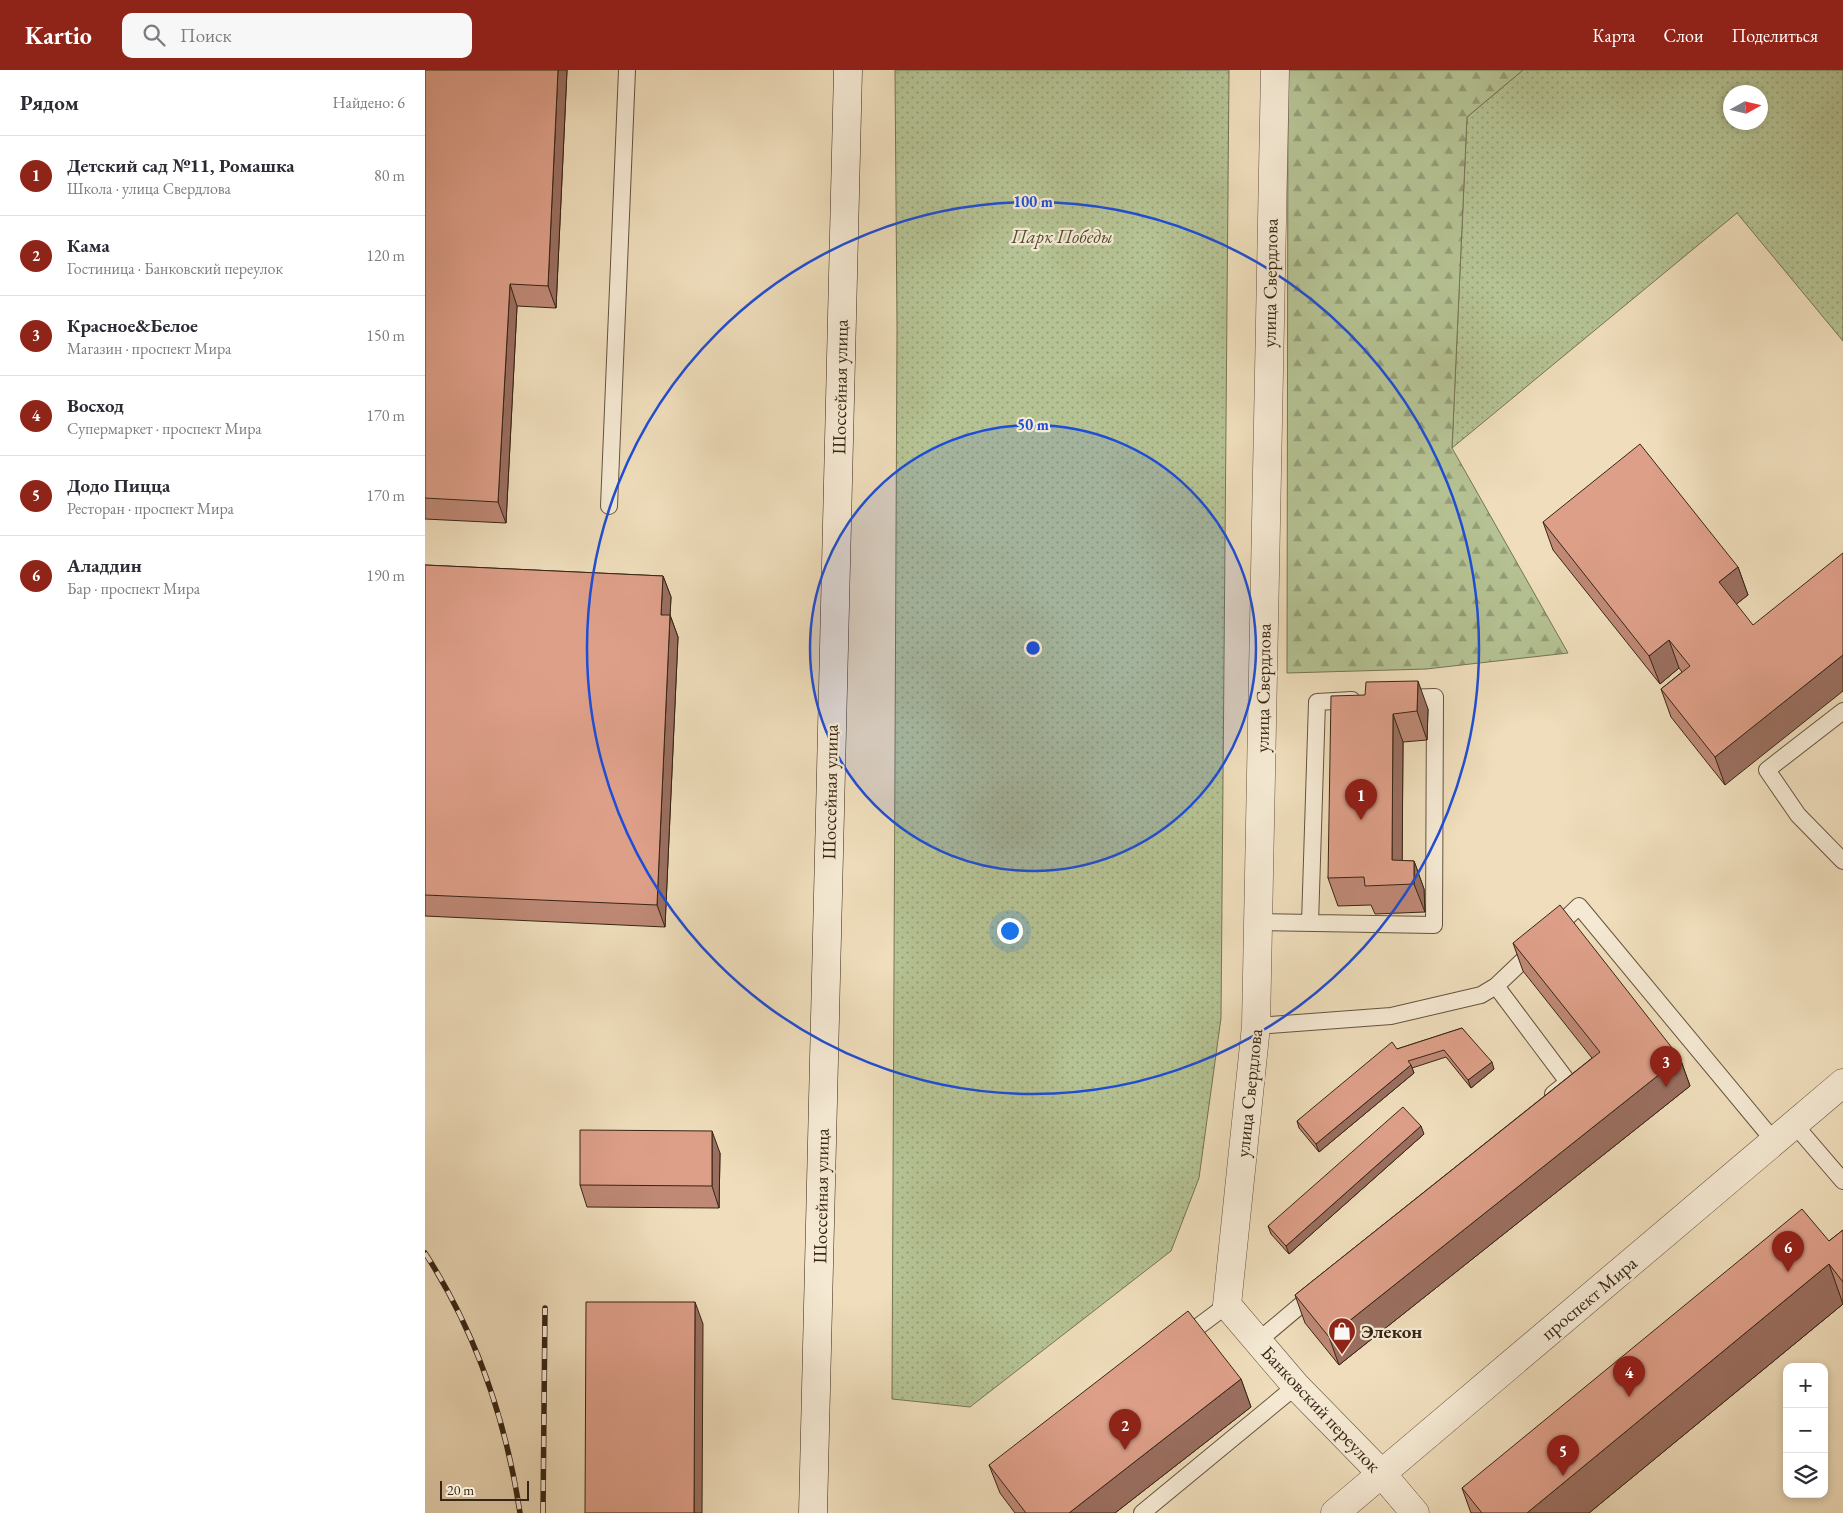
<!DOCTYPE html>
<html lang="ru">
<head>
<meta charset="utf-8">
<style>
	body { margin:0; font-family:"EB Garamond",serif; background:#f7f7f7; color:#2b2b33 }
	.controls { position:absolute; right:15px; bottom:15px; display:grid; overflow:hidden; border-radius:10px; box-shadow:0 2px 8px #0003 }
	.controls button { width:45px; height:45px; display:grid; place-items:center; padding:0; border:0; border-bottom:1px solid #e1e1e2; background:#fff; color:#2b2b33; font:25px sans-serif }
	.compass { position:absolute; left:1298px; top:15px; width:45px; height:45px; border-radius:50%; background:#fff; box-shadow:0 2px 8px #0003; rotate:82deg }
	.scale { position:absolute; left:15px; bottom:12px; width:89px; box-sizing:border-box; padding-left:5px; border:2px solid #372515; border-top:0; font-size:14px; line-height:18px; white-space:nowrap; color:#372515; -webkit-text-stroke:4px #f5e9d3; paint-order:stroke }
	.you { position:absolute; left:584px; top:860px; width:18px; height:18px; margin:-12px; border:4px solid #fff; border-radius:50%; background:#1a73e8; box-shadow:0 0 0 8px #1a73e833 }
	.badge { display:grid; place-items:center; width:32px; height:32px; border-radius:50%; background:#8f2418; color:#fff; font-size:16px; font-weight:700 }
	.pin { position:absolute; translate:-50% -41px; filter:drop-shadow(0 1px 2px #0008) }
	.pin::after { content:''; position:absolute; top:26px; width:18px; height:15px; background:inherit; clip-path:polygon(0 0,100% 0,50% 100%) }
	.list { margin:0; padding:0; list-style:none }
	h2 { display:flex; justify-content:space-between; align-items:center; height:65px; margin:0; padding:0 20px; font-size:21px }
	h2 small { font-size:16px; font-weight:400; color:#7c7c81 }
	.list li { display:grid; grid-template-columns:32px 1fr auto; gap:15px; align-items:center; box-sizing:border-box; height:80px; padding:0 20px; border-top:1px solid #e1e1e2 }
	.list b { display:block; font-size:19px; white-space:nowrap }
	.list p { margin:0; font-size:16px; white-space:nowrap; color:#7c7c81 }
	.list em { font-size:16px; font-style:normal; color:#7c7c81 }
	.icon { flex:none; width:28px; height:28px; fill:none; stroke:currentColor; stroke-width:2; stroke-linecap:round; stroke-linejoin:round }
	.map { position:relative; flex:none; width:1418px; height:1443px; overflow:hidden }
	header { display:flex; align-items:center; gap:30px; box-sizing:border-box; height:70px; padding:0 25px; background:#8f2418; color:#fff }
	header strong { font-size:24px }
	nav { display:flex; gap:28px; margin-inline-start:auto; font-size:18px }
	.search { width:350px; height:45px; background:#f7f7f7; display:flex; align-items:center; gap:12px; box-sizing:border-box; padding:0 18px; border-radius:10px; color:#7c7c81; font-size:19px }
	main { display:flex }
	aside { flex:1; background:#fff }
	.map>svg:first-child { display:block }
</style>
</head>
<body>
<header>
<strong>Kartio</strong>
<div class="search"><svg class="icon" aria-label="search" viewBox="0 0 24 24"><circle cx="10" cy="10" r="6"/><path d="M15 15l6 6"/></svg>Поиск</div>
<nav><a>Карта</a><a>Слои</a><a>Поделиться</a></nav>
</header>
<main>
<aside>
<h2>Рядом<small>Найдено: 6</small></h2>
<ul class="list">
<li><span class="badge">1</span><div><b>Детский сад №11, Ромашка</b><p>Школа · улица Свердлова</p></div><em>80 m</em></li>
<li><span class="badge">2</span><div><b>Кама</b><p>Гостиница · Банковский переулок</p></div><em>120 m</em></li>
<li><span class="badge">3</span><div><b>Красное&amp;Белое</b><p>Магазин · проспект Мира</p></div><em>150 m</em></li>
<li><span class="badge">4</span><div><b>Восход</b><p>Супермаркет · проспект Мира</p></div><em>170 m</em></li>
<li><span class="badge">5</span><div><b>Додо Пицца</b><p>Ресторан · проспект Мира</p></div><em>170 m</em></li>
<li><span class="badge">6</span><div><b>Аладдин</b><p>Бар · проспект Мира</p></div><em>190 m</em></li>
</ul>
</aside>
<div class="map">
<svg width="1418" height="1443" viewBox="0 0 1418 1443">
	<defs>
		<pattern id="green-dots" width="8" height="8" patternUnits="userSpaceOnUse" patternTransform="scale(1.25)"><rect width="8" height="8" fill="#b5c293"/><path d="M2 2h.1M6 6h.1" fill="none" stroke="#949d77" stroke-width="1.8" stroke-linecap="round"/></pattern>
		<pattern id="forest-firs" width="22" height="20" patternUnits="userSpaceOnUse" patternTransform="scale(1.25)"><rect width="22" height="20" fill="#b5c293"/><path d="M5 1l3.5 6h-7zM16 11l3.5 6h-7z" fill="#949d77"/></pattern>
	</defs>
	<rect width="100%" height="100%" fill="#efddbb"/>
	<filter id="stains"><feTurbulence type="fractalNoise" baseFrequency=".004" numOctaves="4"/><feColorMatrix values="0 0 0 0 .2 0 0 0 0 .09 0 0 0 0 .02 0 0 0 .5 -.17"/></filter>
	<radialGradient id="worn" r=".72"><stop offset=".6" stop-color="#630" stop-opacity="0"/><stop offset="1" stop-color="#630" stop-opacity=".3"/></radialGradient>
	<path fill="url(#green-dots)" stroke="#767454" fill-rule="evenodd" d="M470 0H804L796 948 774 1108 746 1181 545 1337 467 1329 472 258Z
		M1098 0H1418V271L1312 143 1027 378 1042 47ZM1306 22H1336V52H1306Z"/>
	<path fill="url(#forest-firs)" stroke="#767454" d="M863 0H1098L1042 47 1027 378 1143 583 1001 599 862 603Z"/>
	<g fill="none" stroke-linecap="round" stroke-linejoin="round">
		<g stroke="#65533e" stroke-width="18">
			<path id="service" d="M184 436 202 0
				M1418 641 1342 700 1373 745 1418 791
				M833 852 1009 855 1010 627 977 628
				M885 853 892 632 927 630
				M1128 861 1154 836 1349 1071
				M1071 916 1143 1012 1128 1024
				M831 956 966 946 1056 925 1071 916 1111 878
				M1369 1054 1418 1111
				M758 1268 802 1235
				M833 1271 890 1223
				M717 1443 871 1316"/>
		</g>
		<g stroke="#65533e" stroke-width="29">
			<path id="minor" d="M850 0 831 956 802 1235 871 1316 957 1404 990 1443
				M910 1443 1418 1013"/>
		</g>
		<g stroke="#372515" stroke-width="29">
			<path id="secondary" d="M388 1443 423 0"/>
		</g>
		<use href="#service" stroke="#f5e9d3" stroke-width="16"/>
		<use href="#minor" stroke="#f5e9d3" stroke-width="28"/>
		<use href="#secondary" stroke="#f5e9d3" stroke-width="28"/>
		<g stroke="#372515" stroke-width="5.5">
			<path id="rail" d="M0 1183C51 1262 81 1351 95 1443
				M118 1443 120 1238"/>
		</g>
		<use href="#rail" stroke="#f5e9d3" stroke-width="4" stroke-dasharray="11" stroke-linecap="butt"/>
	</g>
	<path fill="#bf8976" stroke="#372515" d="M0 0H142L131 238 92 236 81 453 0 449Z
		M1118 452 1313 497 1323 525 1311 534 1300 715 1246 647 1236 619 1257 602 1254 598 1235 614 1128 480Z
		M0 495 238 506 246 527 245 545 253 567 240 857 0 846Z
		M940 625 1003 639 1002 670 978 672 977 791H989L999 819 1000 842 950 844 946 835 913 836 903 808Z
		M1088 873 1255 988 1265 1016 914 1295 880 1253 870 1225 1167 988 1098 901Z
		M1037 958 1069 999 1046 1018 1021 987 987 998 989 1003 894 1082 874 1058 872 1051 972 979Z
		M999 1064 864 1184 846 1164 843 1156Z
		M295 1083 294 1138 162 1137 155 1115Z
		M1418 1160V1234L1164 1443H1046L1037 1418 1404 1171Z
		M816 1309 826 1337 690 1443H590L575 1423 564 1395Z"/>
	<path fill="#9b6f60" stroke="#372515" d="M133 0H142L131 238 123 216Z
		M85 214 92 236 81 453 73 432Z
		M1313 497 1323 525 1304 540 1294 512Z
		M238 506 246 527 244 566 236 545Z
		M245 545 253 567 240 857 232 835Z
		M1244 570 1254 598 1235 614 1224 586Z
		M1418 585V621L1300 715 1290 687Z
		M993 611 1003 639 1002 670 992 641Z
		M968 644 978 672 977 814 967 790Z
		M989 791 999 819 1000 842 989 814Z
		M1255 988 1265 1016 914 1295 904 1267Z
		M1067 992 1069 999 1046 1018 1043 1010Z
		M986 995 989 1003 894 1082 891 1074Z
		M996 1056 999 1064 864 1184 861 1176Z
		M287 1061 295 1083 294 1138 287 1116Z
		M1404 1194 1418 1234 1164 1443H1102Z
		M270 1232 278 1254 277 1443H269Z
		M816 1309 826 1337 690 1443H644Z"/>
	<path fill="#de9f89" stroke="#372515" d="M0 0H133L123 216 85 214 73 432 0 428Z
		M1215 374 1313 497 1294 512 1328 555 1418 483V585L1290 687 1236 619 1265 596 1244 570 1224 586 1118 452Z
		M0 495 238 506 236 545H245L232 835 0 825Z
		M993 611 992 641 968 644 967 790 989 791V814L940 816 939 807 903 808 906 626 940 625 941 612Z
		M1135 835 1255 988 904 1267 870 1225 1175 982 1088 873Z
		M1037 958 1067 992 1043 1010 1019 980 983 991 986 995 891 1074 872 1051 967 972 972 979Z
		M978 1037 996 1056 861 1176 843 1156Z
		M155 1060 287 1061V1116L155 1115Z
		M1377 1139 1404 1171 1418 1160V1212L1404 1194 1102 1443H1057L1037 1418Z
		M161 1232H270L269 1443H160Z
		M763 1241 816 1309 644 1443H601L564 1395Z"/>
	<circle cx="608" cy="578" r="223" fill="#1d4ed8" fill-opacity=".12"/>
	<g fill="none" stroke="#1d4ed8" stroke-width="2.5">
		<circle cx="608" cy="578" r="223"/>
		<circle cx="608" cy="578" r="446"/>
	</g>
	<defs>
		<g id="shop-pin" transform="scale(1.4375)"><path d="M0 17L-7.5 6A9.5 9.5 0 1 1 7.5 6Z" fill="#8f2418" stroke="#f5e9d3"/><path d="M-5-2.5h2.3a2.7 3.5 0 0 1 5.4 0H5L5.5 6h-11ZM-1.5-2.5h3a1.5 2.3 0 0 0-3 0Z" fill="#fff"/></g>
	</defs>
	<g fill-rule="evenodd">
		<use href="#shop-pin" x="917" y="1261"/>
	</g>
	<g text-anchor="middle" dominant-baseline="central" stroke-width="4.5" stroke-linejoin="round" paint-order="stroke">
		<g font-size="19" font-style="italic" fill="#564c34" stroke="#f5e9d3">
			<text x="637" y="166">Парк Победы</text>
		</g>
		<g font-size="19" fill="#372515" stroke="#f5e9d3">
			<text transform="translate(845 213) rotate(-89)">улица Свердлова</text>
			<text transform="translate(415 317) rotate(-89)">Шоссейная улица</text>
			<text transform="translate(838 618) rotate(-89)">улица Свердлова</text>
			<text transform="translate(405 722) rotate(-89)">Шоссейная улица</text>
			<text transform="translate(824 1023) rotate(-84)">улица Свердлова</text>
			<text transform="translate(396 1126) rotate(-89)">Шоссейная улица</text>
			<text transform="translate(1164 1228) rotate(-40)">проспект Мира</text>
			<text transform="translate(896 1339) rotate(47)">Банковский переулок</text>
		</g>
		<g font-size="19" font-weight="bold" fill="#372515" stroke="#f5e9d3" text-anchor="start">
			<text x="936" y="1261">Элекон</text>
		</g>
	</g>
	<circle cx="608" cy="578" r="8" fill="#1d4ed8" stroke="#f5e9d3" stroke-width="2.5"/>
	<g font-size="15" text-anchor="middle" font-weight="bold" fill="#1d4ed8" stroke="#f5e9d3" stroke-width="4.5" stroke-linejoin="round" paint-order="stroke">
		<text x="608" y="137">100 m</text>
		<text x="608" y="360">50 m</text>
	</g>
	<rect width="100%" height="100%" filter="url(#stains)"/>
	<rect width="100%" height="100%" fill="url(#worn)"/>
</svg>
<div class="controls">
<button>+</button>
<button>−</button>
<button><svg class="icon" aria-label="layers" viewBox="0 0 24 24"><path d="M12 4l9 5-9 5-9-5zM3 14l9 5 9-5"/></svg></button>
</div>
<svg class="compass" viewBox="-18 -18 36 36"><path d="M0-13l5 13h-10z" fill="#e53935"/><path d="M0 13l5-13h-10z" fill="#7c7c81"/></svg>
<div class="scale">20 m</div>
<div class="you"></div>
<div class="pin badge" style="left:936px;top:750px">1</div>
<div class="pin badge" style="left:700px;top:1380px">2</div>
<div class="pin badge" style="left:1241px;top:1017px">3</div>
<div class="pin badge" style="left:1204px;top:1327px">4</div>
<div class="pin badge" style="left:1138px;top:1406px">5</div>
<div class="pin badge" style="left:1363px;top:1202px">6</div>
</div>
</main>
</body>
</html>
